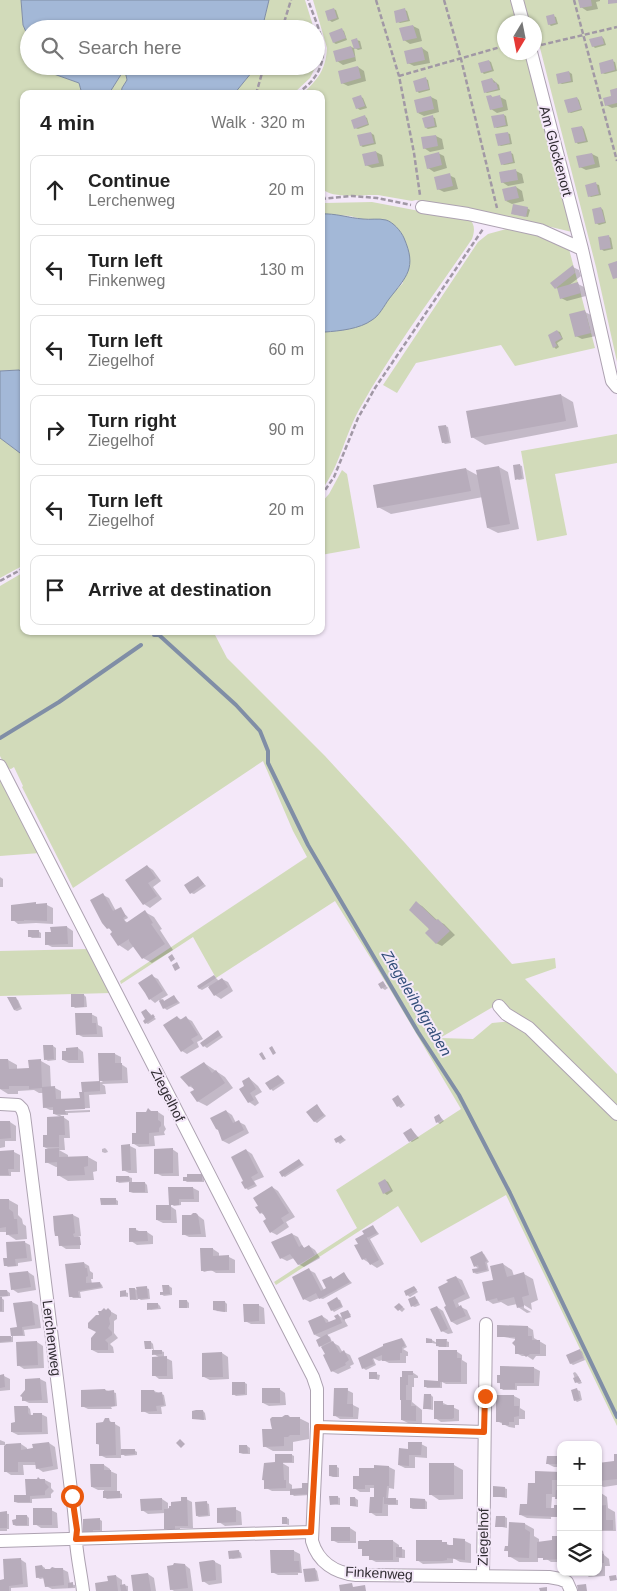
<!DOCTYPE html>
<html lang="en">
<head>
<meta charset="utf-8">
<style>
	body { margin:0; font-family:Helvetica,sans-serif; background:#f2f2f2; color:#222 }
	.controls { position:absolute; right:15px; bottom:15px; display:grid; overflow:hidden; border-radius:10px; box-shadow:0 1px 4px #0004 }
	.controls button { width:45px; height:45px; display:grid; place-items:center; padding:0; border:0; border-bottom:1px solid #e0e0e0; background:#fff; color:#222; font:25px sans-serif }
	.compass { position:absolute; left:497px; top:15px; width:45px; height:45px; border-radius:50%; background:#fff; box-shadow:0 1px 4px #0004; rotate:190deg }
	.stop { position:absolute; width:15px; height:15px; margin:-11px; border:4px solid #ea580c; border-radius:50%; background:#fff }
	.stop.end { background:#ea580c; border-color:#fff; box-shadow:0 1px 5px #0008 }
	.list { margin:0; padding:0; list-style:none }
	h2 { display:flex; justify-content:space-between; align-items:center; height:65px; margin:0; padding:0 20px; font-size:21px }
	h2 small { font-size:16px; font-weight:400; color:#767676 }
	.list li { display:grid; grid-template-columns:32px 1fr auto; gap:15px; align-items:center; box-sizing:border-box; height:70px; margin:0 10px 10px; padding:0 10px; border:1px solid #e0e0e0; border-radius:10px }
	.list b { display:block; font-size:19px; white-space:nowrap }
	.list p { margin:0; font-size:16px; white-space:nowrap; color:#767676 }
	.list em { font-size:16px; font-style:normal; color:#767676 }
	.icon { flex:none; width:28px; height:28px; fill:none; stroke:currentColor; stroke-width:2; stroke-linecap:round; stroke-linejoin:round }
	.map { position:relative; flex:none; width:617px; height:1591px; overflow:hidden }
	.search { position:absolute; background:#fff; box-shadow:0 1px 4px #0004; left:20px; top:20px; width:305px; height:55px; display:flex; align-items:center; gap:12px; box-sizing:border-box; padding:0 18px; border-radius:28px; color:#767676; font-size:19px }
	.panel { position:absolute; background:#fff; box-shadow:0 1px 4px #0004; left:20px; top:90px; width:305px; height:545px; border-radius:10px }
	.map>svg:first-child { display:block }
</style>
</head>
<body>
<div class="map">
<svg width="617" height="1591" viewBox="0 0 617 1591">
	<rect width="100%" height="100%" fill="#f4e8f9"/>
	<path fill="#d2dbba" d="M0 0H21L23 25 29 39V66H49L51 73 79 83 82 94H24V373L19 370 0 371Z
		M269 0H305L314 29H262Z
		M313 0H512L518 22H504V52L526 53 572 232 492 213 416 200 412 201C401 199 389 197 378 195 362 194 333 200 321 188V94H302C318 80 326 69 327 48Z
		M520 0H617V362L596 267 539 44H536L535 39 534 22H526Z
		M253 66H316L310 78 293 94H234L252 72Z
		M122 73 126 75 127 80 122 88 121 94H107L110 92Z
		M321 199 325 203 372 202 430 213 469 218C475 225 475 230 472 239 434 295 393 349 360 408 345 434 340 466 321 491V330L325 332 337 331 395 291 403 283 397 228 386 220 362 219 350 216 321 214Z
		M510 228 540 234 569 249 595 348 515 366 501 345 416 363 397 393 383 385 478 242 488 234Z
		M617 434V463L555 474 567 535 537 541 521 451Z
		M0 438 24 456V565L0 578Z
		M342 470 347 474 360 548 321 555V503L329 494Z
		M24 572V631H213L227 658 325 756 405 843 512 964 555 958 556 968 525 979 617 1074V1111L509 1010 503 1001 440 1038 473 1039 492 1023 513 1021 617 1118V1426L506 1195 421 1243 398 1206 276 1285 274 1282 357 1228 336 1190 461 1109 388 986 335 901 216 978 193 937 121 984 120 981 307 857 293 831 263 761 73 888 22 787 23 786 14 767 11 769 6 768 0 756V586Z
		M0 776 40 853 0 856Z
		M89 949 111 993 0 996V951Z"/>
	<path fill="#a3b8d7" stroke="#808ea6" d="M21 0H269L262 29H29V39L23 25Z
		M49 66H253L252 72 234 94H121L122 88 127 80 126 75 122 73 110 92 107 94H82L79 83 51 73Z
		M321 214C335 213 349 218 363 219 370 220 378 218 386 220 393 222 401 231 404 238 417 268 407 276 389 299 384 306 379 316 372 320 360 329 339 331 325 332L321 330Z
		M19 370 24 373V456L0 438V371Z"/>
	<path fill="#0003" d="M579 0H600V1L596 2 598 9 587 11 581 7Z
		M333 9 336 10 339 19 332 22 329 20Z
		M405 10 407 11 410 21 400 23 398 22Z
		M553 16 556 17 558 24 551 26 549 24Z
		M413 26 419 29 422 41 410 44 404 40Z
		M341 29 344 31 347 40 336 44 334 43Z
		M602 37 604 39 606 45 595 48 593 46Z
		M357 40 360 41 362 49 358 50 355 48Z
		M351 47 354 48 356 61 343 65 337 61Z
		M422 48 428 52 430 63 414 66 408 63Z
		M489 61 491 62 494 71 484 74 482 72Z
		M612 61 615 62 617 71 605 74 602 73Z
		M358 67 364 71 366 81 348 86 342 83Z
		M569 72 572 74 573 82 562 84 560 83Z
		M426 79 428 80 430 90 419 93 417 91Z
		M492 79 499 85 500 90 487 93 485 92Z
		M617 89V107L612 108 606 105Z
		M491 96 494 98 500 97 506 100 508 110 497 113 491 109Z
		M361 97 363 98 367 108 360 110 357 108Z
		M431 97 437 100 439 112 424 116 418 113Z
		M577 98 579 100 582 110 571 113 569 112Z
		M504 115 506 116 508 126 497 128 495 127Z
		M364 116 367 118 369 125 358 129 355 128Z
		M432 117 435 118 437 127 428 129 426 128Z
		M582 127 584 129 588 142 578 144 576 142Z
		M371 133 374 135 376 144 363 147 361 146Z
		M507 133 510 134 512 144 501 146 499 145Z
		M436 136 442 139 444 149 430 152 424 148Z
		M376 152 382 155 384 166 372 168 366 165Z
		M438 153 444 156 447 168 434 172 428 168Z
		M511 153 513 154 515 163 504 165 502 164Z
		M592 154 598 157 600 167 586 170 580 167Z
		M516 171 522 174 524 183 508 186 502 182Z
		M449 175 455 178 458 189 444 192 438 189Z
		M596 184 599 185 601 195 591 197 589 196Z
		M516 187 522 191 524 201 512 204 506 201Z
		M527 208 530 210 528 217 513 214Z
		M601 208 603 210 606 223 599 225 596 223Z
		M608 236 611 238 613 249 604 251 601 249Z
		M573 267 579 270 581 276 568 286 578 284 584 287 586 296 567 301 561 298 558 289 556 288Z
		M585 312 591 315 596 336 582 339 576 336Z
		M557 331 560 332 563 339 557 343 559 347 556 349 554 347Z
		M561 395 573 402 578 427 485 445 472 437Z
		M445 426 448 427 451 443 445 444 443 442Z
		M519 465 522 466 524 479 519 480 517 479Z
		M499 467 508 472 519 529 498 533 488 528 483 497 391 514 378 507 466 469 479 476Z
		M147 866 153 870 161 881 153 887 162 899 150 908 144 904Z
		M0 877 3 879V887H0Z
		M198 877 206 886 194 894 191 893Z
		M103 895 109 898 116 911 118 910 127 916 128 918 124 920 128 923 145 912 154 917 162 929 160 930 173 950 152 963 143 958 134 946 128 951 119 945 111 929 107 928Z
		M416 903 422 906 438 921 444 924 455 935 442 946 436 943Z
		M47 905 53 908V924L36 923 18 924 13 920Z
		M67 927 73 931V947H52L46 944Z
		M38 931 41 933V938H32L29 936Z
		M152 976 158 979 168 995 161 999 166 1002 174 996 180 1003 167 1010 164 1008 159 1000 155 1003 150 999Z
		M214 976 219 981 222 979 228 982 233 991 221 999 215 995 209 986 202 990 200 989 199 987Z
		M383 983 388 988 385 990 382 988Z
		M84 995 86 997 87 1007 75 1008 73 1006Z
		M15 998 18 1000 22 1009 17 1011 14 1010Z
		M146 1010 156 1019 148 1024 146 1023Z
		M91 1014 97 1017 98 1025 102 1027 103 1037H83L77 1034Z
		M177 1017 182 1020 186 1018 192 1021 203 1039 197 1042 199 1047 187 1054 182 1051Z
		M218 1032 223 1037 207 1048 204 1046Z
		M53 1046 56 1048V1060L48 1061 45 1059 44 1047Z
		M78 1048 83 1052 84 1063H69L63 1060 68 1052Z
		M115 1054 121 1057V1064L127 1068 128 1083 102 1084 105 1086 106 1094 89 1095 90 1108 61 1109 64 1111 90 1110V1112L68 1113V1115H60L69 1121 70 1138H64L65 1150H59L68 1155V1158L88 1157 97 1162V1171L93 1172 94 1180 68 1181 58 1175V1167H56L46 1162 50 1150 44 1147 49 1136 61 1117 54 1114V1110H50L44 1107 43 1093H39L34 1090 18 1091V1094H8L0 1089V1060H8L17 1065V1070L30 1069V1061H41L50 1066 51 1088H55L61 1091V1100L81 1099 83 1093 82 1083 103 1082 100 1080Z
		M204 1063 225 1077 233 1088 207 1106 197 1101 196 1090 189 1086Z
		M278 1076 285 1083 273 1091 271 1089Z
		M249 1078 258 1086 262 1092 255 1096 259 1103 255 1106 249 1102 246 1086Z
		M398 1097 405 1105 401 1108 398 1106Z
		M317 1106 326 1116 317 1123 314 1121Z
		M226 1111 232 1115 236 1123 239 1122 245 1125 249 1133 229 1144 223 1141 221 1136Z
		M158 1112 164 1116V1125L166 1129 164 1132 165 1135 154 1136 155 1146 139 1147 134 1144 138 1134 153 1113Z
		M439 1115 444 1121 440 1124 437 1122Z
		M10 1122 16 1126V1141H5V1147L0 1148V1123Z
		M411 1129 419 1138 412 1142 410 1141Z
		M341 1136 346 1140 340 1144 336 1140Z
		M130 1146 136 1149 137 1173H129L123 1170Z
		M105 1148 107 1150 108 1152 105 1153 102 1152V1149Z
		M172 1149 178 1153 179 1176H162L156 1173Z
		M246 1150 252 1154 264 1177 254 1181 257 1186 248 1190 246 1188Z
		M0 1152H14L20 1155V1172H11V1176H0Z
		M299 1160 304 1165 285 1177 283 1176Z
		M201 1175 204 1176V1182H187L184 1180Z
		M129 1177 132 1178V1183H145L147 1185 148 1193H133L130 1192V1182L119 1183 117 1181Z
		M385 1180 388 1182 393 1191 387 1195 384 1193Z
		M272 1187 278 1191 295 1217 286 1222 289 1227 277 1235 271 1232 268 1220 266 1216 261 1213 259 1206Z
		M169 1188H193L199 1191V1202H181V1205L174 1206 171 1204Z
		M115 1199 118 1201V1205H104L102 1204Z
		M0 1200H9L18 1205V1215L22 1219 23 1224 26 1226 27 1239 16 1240 7 1234V1232H0Z
		M170 1206 176 1210 177 1223H163L157 1220Z
		M196 1214 204 1220 206 1237H189L183 1234 192 1216Z
		M73 1215 79 1218 81 1236 78 1237 80 1238V1249H66L60 1245 59 1237 57 1235Z
		M373 1226 379 1234 370 1239 384 1264 377 1268 363 1259 359 1244 364 1236 368 1238 364 1231Z
		M135 1229 141 1232H147L153 1236V1244L137 1245 131 1241Z
		M292 1234 298 1237 303 1247 305 1248 309 1246 315 1250 320 1258 304 1267 298 1264 294 1258 287 1261 281 1258Z
		M24 1242 30 1245 32 1261 18 1263V1266L8 1267 5 1265 7 1259Z
		M202 1249H213L219 1253V1257H229L235 1260V1273H216L211 1270 204 1272 202 1270Z
		M482 1253 484 1254 489 1262 487 1263 489 1271 477 1274 474 1273 479 1269 475 1266Z
		M84 1263 89 1266 90 1271 93 1273V1279H91L92 1284 100 1283 102 1285 103 1288 80 1292 81 1298H73L71 1296Z
		M503 1264 512 1270 514 1276 524 1274 533 1279 538 1300 531 1303 532 1310 524 1305V1308L531 1312 527 1313 518 1307 517 1304 508 1306 501 1302 493 1304 487 1300 493 1281Z
		M309 1270 315 1273 324 1290 328 1288 331 1277 334 1280 344 1274 352 1283 323 1299 319 1298 310 1302 304 1299Z
		M28 1272 34 1276 36 1290 18 1293 12 1289Z
		M456 1277 462 1280 470 1298 458 1303 460 1308 461 1307 467 1310 471 1319 457 1325 452 1322 445 1308Z
		M169 1286 172 1288V1295L164 1296 161 1294 164 1293Z
		M414 1287 418 1292 410 1297 407 1295Z
		M146 1288 149 1289 150 1299 141 1300 138 1298V1300H134L131 1299 135 1289 138 1291Z
		M7 1291 10 1293V1296L0 1297V1292Z
		M125 1292 128 1293V1297L121 1296Z
		M0 1297 4 1300V1312H0Z
		M414 1298 417 1299 420 1305 415 1307 412 1306Z
		M337 1299 340 1300 343 1307 334 1312 332 1310Z
		M187 1301 189 1303V1308L180 1307Z
		M32 1302 38 1305 41 1328 24 1330 25 1336H13V1342L0 1343V1337H12L11 1329 18 1328Z
		M225 1302 227 1304V1312L216 1311Z
		M158 1304 160 1306 161 1309 151 1310 148 1309Z
		M399 1304 405 1309 402 1312 396 1307Z
		M258 1305 264 1308 265 1324H251L245 1321Z
		M437 1307 443 1311 453 1333 448 1334 442 1331Z
		M108 1310 117 1315V1319L114 1321V1333L118 1338 110 1344 113 1347 114 1353H98L92 1350 98 1332 100 1316Z
		M348 1311 351 1315 345 1318V1321L353 1318 345 1321 348 1326 327 1335 330 1337 332 1342 339 1346 343 1353 344 1352 350 1355 354 1364 350 1366 351 1368 338 1374 332 1371 323 1347 320 1346 321 1338 315 1335 322 1316 328 1320 329 1323 337 1320 338 1315 344 1319Z
		M528 1327 533 1330 534 1338 546 1345V1356H536L533 1360 527 1356H522L516 1353V1339L498 1336Z
		M402 1339 404 1341 407 1347 403 1349 408 1352V1356H406V1363H389L383 1360 379 1361 373 1358 376 1365 366 1370 363 1368 359 1359Z
		M432 1340 437 1343 446 1341 449 1342V1347H439L437 1344 427 1342Z
		M37 1342 43 1346 44 1368 24 1369 18 1365Z
		M151 1342 153 1344 154 1351H161L164 1352V1357L172 1361 173 1379H159L154 1375 160 1358 154 1354 153 1349 146 1348Z
		M580 1350 582 1352 585 1360 573 1365 570 1363Z
		M456 1351 462 1355V1360L467 1363V1384H446L442 1382V1388H427L425 1386 440 1382Z
		M222 1353 228 1357 229 1379 210 1380 204 1377 203 1354Z
		M534 1368 540 1371 539 1386H517V1390H503L501 1388V1384L498 1382Z
		M412 1372 418 1376V1378H414V1387H412V1402L422 1410V1423H408L402 1420 403 1378Z
		M575 1372 577 1374 582 1383 579 1384 576 1382 573 1373Z
		M371 1373 380 1375 379 1380 370 1378Z
		M0 1376H4L10 1379V1390L0 1391Z
		M40 1379 46 1382 48 1403H29L23 1400 27 1390Z
		M245 1383 247 1384V1395L236 1396 233 1394Z
		M279 1389 285 1393 286 1405 269 1406 263 1403Z
		M105 1390 116 1393 117 1406 111 1407 112 1409H88L82 1406Z
		M347 1390 353 1393V1405L359 1408 358 1419H340L334 1415Z
		M577 1390 580 1391 582 1400 577 1402 575 1400Z
		M154 1391 164 1395 166 1406 161 1407 162 1414H149L143 1411Z
		M431 1395 433 1397V1410L427 1409 425 1408Z
		M498 1396H514L520 1399V1408L525 1411V1419H519V1425H515V1428L509 1427 497 1421Z
		M443 1403 459 1410V1421L441 1422 435 1418Z
		M28 1407 30 1409 31 1415 41 1414 47 1417 48 1434 18 1435 12 1432 16 1423Z
		M203 1411 205 1413 206 1420 193 1418Z
		M299 1418 309 1423V1439L293 1442V1451H273L264 1446 275 1430Z
		M108 1420 120 1427 121 1451 134 1450 137 1452V1455L125 1456 121 1453V1458H106L100 1455V1445L97 1444 104 1424Z
		M0 1440 5 1442V1445H0Z
		M49 1443 55 1447 58 1469 43 1472 37 1468 36 1465H23L24 1475H11L5 1471 21 1444 27 1448V1450Z
		M421 1444 427 1447V1458L415 1457V1468H405L399 1465 409 1450Z
		M247 1446 250 1448V1454H243L240 1453Z
		M292 1455 294 1456V1463H282L289 1467V1483L292 1485V1490H303V1484H308L311 1485 310 1495 294 1496 292 1494V1491H272L266 1488 265 1481 263 1480 279 1463Z
		M617 1455V1485L604 1487 598 1485V1464L616 1462Z
		M561 1457V1467H554L548 1464Z
		M104 1465 110 1469V1471L117 1474V1492L122 1494V1498L107 1499 104 1497V1490H98L92 1487Z
		M454 1465 463 1470V1499L439 1500 430 1494Z
		M337 1467 339 1468V1477H333L331 1476Z
		M389 1467 395 1470 394 1489 389 1488 388 1499 398 1500V1505H388V1516H376L370 1512 379 1498 375 1488H370V1492H360L354 1488Z
		M561 1473V1483H558V1491H561V1500L557 1498V1497H552L551 1509 561 1506V1517H551V1519L527 1518 521 1515 528 1506 536 1484Z
		M42 1480H45L51 1483V1488L54 1491 51 1494V1498L32 1499V1503H18L15 1502 27 1497Z
		M504 1488 507 1489V1498L494 1496Z
		M598 1491 607 1497 608 1508 615 1512 616 1531H602L599 1529Z
		M337 1497 340 1498V1505L331 1504Z
		M355 1498 358 1500V1507L351 1506Z
		M162 1499 168 1503V1508H172L183 1502 186 1499 192 1502 193 1528H180V1531L171 1532 165 1528V1513L148 1514 142 1510Z
		M425 1500 427 1502V1509H413L411 1508Z
		M206 1503 209 1504 210 1516 199 1517 197 1516Z
		M235 1509 241 1512 242 1525 225 1526 219 1522Z
		M51 1510 57 1513 58 1528H41L35 1524Z
		M0 1513 9 1514V1529H7V1531H0Z
		M27 1516 29 1518V1526H16L14 1525 17 1521Z
		M505 1517 507 1518V1528L497 1526Z
		M287 1518 289 1519V1525L283 1523Z
		M99 1519 102 1521V1531L87 1533Z
		M511 1524H525L534 1529V1536L539 1539V1543L554 1542 561 1538V1562H551L545 1558 538 1557V1562H519L509 1556V1552L506 1550 509 1547Z
		M350 1528 356 1532V1543H338L332 1540Z
		M393 1541 399 1545V1548L405 1550V1558H399V1562H376L370 1559V1556L364 1555V1549L359 1548Z
		M461 1541H465L471 1544V1563L460 1562 453 1558V1563L423 1564 417 1560 444 1543 452 1546Z
		M598 1548 603 1551 604 1555 609 1559 610 1566H605V1576L589 1577 583 1572H598Z
		M238 1551 241 1553 242 1558 233 1559 230 1558Z
		M294 1551 300 1554 302 1573H298V1575H278L272 1572Z
		M20 1559 26 1563 28 1587 11 1588V1591H0V1581H6Z
		M215 1562 221 1565 222 1583 209 1585 203 1581Z
		M185 1565 190 1569 193 1591H174L171 1589Z
		M42 1566 45 1568V1571L62 1569 68 1572 70 1584 75 1585V1588L52 1589 46 1586 45 1578 40 1579 37 1577Z
		M315 1569 317 1571 319 1581 309 1582 306 1581Z
		M148 1574 154 1578 156 1591H134Z
		M116 1576 122 1580V1585L128 1586V1591H98Z"/>
	<g fill="none" stroke-linecap="round" stroke-linejoin="round">
		<path stroke="#808ea6" stroke-width="4" d="M154 635H159L236 705 260 731 268 751V763L308 845 418 1032 459 1095 510 1193 617 1417
			M0 738 59 702 141 645"/>
	</g>
	<path fill="#b7acbb" d="M578 0H591L592 6 580 8Z
		M608 0H617V3L608 4Z
		M334 8 337 18 328 21 325 11Z
		M405 8 408 20 396 23 394 11Z
		M554 14 556 23 548 25 546 16Z
		M413 25 417 38 403 41 399 28Z
		M342 28 346 38 333 43 329 33Z
		M602 36 604 44 592 47 589 39Z
		M357 38 360 48 354 49 351 40Z
		M351 46 355 57 336 62 333 51Z
		M422 47 425 60 407 64 404 51Z
		M613 59 615 70 601 74 599 63Z
		M489 60 492 70 481 73 478 63Z
		M358 66 361 78 341 84 338 71Z
		M569 71 571 81 558 84 556 74Z
		M426 77 429 89 416 92 413 81Z
		M492 78 494 83 496 82 498 89 484 93 481 81Z
		M617 88V103L605 106 603 98 611 96 610 90Z
		M361 95 365 106 356 109 352 98Z
		M491 95 492 97 500 95 503 107 490 110 486 96Z
		M431 96 434 109 417 113 414 100Z
		M577 97 581 109 568 113 564 100Z
		M504 114 506 125 494 128 491 116Z
		M365 115 368 124 354 129 351 120Z
		M433 115 435 126 425 128 422 118Z
		M582 126 586 141 575 143 571 128Z
		M371 132 374 143 360 146 357 135Z
		M508 132 510 143 498 146 495 134Z
		M436 135 438 146 423 149 421 137Z
		M376 151 379 163 365 166 362 154Z
		M511 151 513 162 501 165 498 154Z
		M439 152 442 165 427 169 424 156Z
		M592 153 595 164 579 168 576 156Z
		M516 169 518 180 501 183 499 172Z
		M450 173 453 186 437 190 434 177Z
		M596 182 599 194 588 197 585 185Z
		M516 186 519 198 505 201 502 189Z
		M513 204 528 207 526 217 511 214Z
		M601 207 605 222 595 224 592 209Z
		M609 235 611 248 600 250 598 237Z
		M617 261V278L613 279 608 264Z
		M573 265 575 273 555 289 550 283Z
		M578 282 581 293 560 299 557 288Z
		M585 310 591 333 575 337 569 314Z
		M557 330 562 338 555 342 557 346 553 348 548 335Z
		M561 394 566 421 471 438 466 411Z
		M446 425 449 442 442 443 438 426Z
		M520 464 522 478 515 480 513 465Z
		M499 466 510 524 487 528 476 470Z
		M466 468 471 491 377 508 373 485Z
		M147 865 156 878 148 883 157 896 143 905 125 880Z
		M198 876 204 884 190 894 184 885Z
		M103 893 113 911 121 907 126 916 123 918 126 923 145 910 153 923 151 924 165 944 142 959 129 941V939L118 946 110 934 112 932 109 928 107 929 102 923 90 900Z
		M416 901 436 920 438 919 450 931 436 944 425 933 429 929 409 910Z
		M36 902V904L47 903V921L24 920V921H11V905Z
		M67 926 68 944 45 945V932H51L50 927Z
		M28 930H39V937H28Z
		M172 954 175 959 171 962 168 957Z
		M177 962 180 968 175 971 172 965Z
		M152 974 163 991 149 1000 145 993 138 983Z
		M214 975 216 978 199 989 197 986Z
		M222 978 228 987 214 996 208 987Z
		M383 981 386 986 381 989 378 984Z
		M71 994H84V1007H71Z
		M174 995 178 1002 163 1009 159 1001 163 999 164 1001Z
		M7 997H16L20 1007 14 1010Z
		M146 1009 151 1016 153 1014 155 1017 145 1024 143 1021 145 1019 141 1012Z
		M75 1013H92V1023H96L97 1034 76 1035Z
		M177 1016 180 1020 186 1016 198 1035 191 1039 194 1043 181 1052 163 1025Z
		M218 1030 221 1035 203 1047 200 1043Z
		M43 1045H53L54 1059 44 1060Z
		M272 1046 276 1053 273 1055 269 1048Z
		M78 1047V1060H62V1051H66V1048Z
		M262 1052 266 1059 263 1060 259 1054Z
		M98 1053H115V1063H122V1080L99 1081Z
		M0 1059H8L9 1069 29 1068 28 1060 41 1059 42 1087 55 1086 56 1099 80 1098 79 1092H82L81 1082 100 1081V1091L84 1092 85 1109 65 1110 66 1114H53V1107L43 1108 42 1088 29 1089V1086H9V1089H0Z
		M204 1062 212 1073 216 1070 225 1083 197 1102 190 1092 194 1090 191 1085 189 1087 180 1077Z
		M278 1075 284 1081 270 1090 265 1083Z
		M249 1077 256 1089 250 1093 254 1100 248 1103 239 1089 244 1086 242 1081Z
		M398 1095 403 1103 397 1107 392 1099Z
		M317 1104 324 1115 314 1122 306 1112Z
		M148 1108 151 1111H158V1120L161 1122V1126L159 1128V1132L149 1133V1144H132V1133H136V1112H146Z
		M226 1110 233 1123 239 1120 244 1130 222 1141 218 1130 216 1129 210 1118Z
		M439 1114 442 1120 436 1123 434 1117Z
		M64 1116 65 1135H59V1147H43V1135H47V1117Z
		M0 1121H10L11 1138 0 1139Z
		M411 1128 417 1137 409 1142 403 1133Z
		M341 1135 344 1139 336 1143 334 1139Z
		M130 1144 131 1170 122 1171 121 1145Z
		M59 1148V1157L88 1156V1166L84 1167 85 1175 57 1176V1162L45 1163V1149Z
		M173 1148V1173L154 1174V1149Z
		M246 1149 258 1173 251 1177 255 1184 245 1189 241 1182 243 1181 231 1157Z
		M14 1150V1169H8L9 1175H0V1151Z
		M299 1159 302 1164 282 1177 279 1172Z
		M187 1174H202V1181H183V1177H187Z
		M116 1176H129L130 1181 116 1182Z
		M385 1179 391 1190 383 1194 378 1183Z
		M129 1182H145V1192H129Z
		M272 1186 289 1213 281 1218 284 1223 270 1233 263 1221 266 1219 262 1212 260 1214 255 1207 258 1206 253 1198Z
		M168 1187H193L194 1199H179V1205H171V1220H156V1205H169Z
		M100 1198H116V1204L101 1205Z
		M0 1199H9V1209L13 1212 14 1219H17L18 1234 6 1235V1227L0 1228Z
		M193 1213H196L198 1215 201 1234 182 1235V1215H191Z
		M73 1214 75 1233 73 1234 74 1237H80L81 1245 59 1246 58 1236H55L54 1230 53 1216Z
		M373 1225 377 1233 367 1238 379 1260 370 1265 366 1258 362 1260 354 1245 358 1244 355 1239 364 1234 362 1231Z
		M129 1228H136V1231H147L148 1241 129 1242Z
		M292 1233 299 1247 302 1245 304 1248 309 1245 315 1255 298 1265 290 1254 280 1259 271 1242Z
		M25 1241 27 1258 15 1259 16 1266H4L3 1258H7L6 1242Z
		M200 1248H213V1256L229 1255V1270L201 1271Z
		M482 1251 487 1261 485 1262 487 1270 473 1273 472 1269 479 1268 478 1265 474 1267 470 1257Z
		M84 1262 85 1268H87L88 1276 86 1277V1283L100 1282 101 1287 78 1291 79 1297H69L65 1264Z
		M503 1263 507 1277 524 1272 529 1295 522 1297 524 1306 517 1308 514 1297 498 1301 497 1298 486 1301 482 1282 493 1280 490 1266Z
		M309 1268 321 1291 326 1288 322 1280 331 1276 333 1279 344 1272 350 1282 319 1299 316 1293 303 1300 292 1277Z
		M28 1271 31 1287 11 1290 9 1273Z
		M456 1276 465 1294 453 1300 456 1308 461 1305 466 1316 451 1322 444 1307 446 1306 438 1287 448 1282 446 1280Z
		M162 1285H169L170 1294 160 1295V1292H163Z
		M147 1286 148 1298 138 1299 136 1287Z
		M414 1286 417 1290 406 1296 404 1291Z
		M129 1288H135L136 1299 130 1300Z
		M0 1290H7L8 1296H0Z
		M126 1290V1296L120 1297V1291Z
		M415 1296 418 1303 411 1307 408 1299Z
		M0 1297H2V1311H0Z
		M337 1297 342 1306 331 1311 327 1303Z
		M179 1300H187V1308H179Z
		M32 1301 35 1325 22 1327 23 1335 11 1336V1341L0 1342V1336H11L10 1328 17 1327 13 1303Z
		M213 1301H225V1312L213 1310Z
		M147 1303H158V1308L147 1310Z
		M399 1303 403 1307 398 1311 394 1307Z
		M243 1304H259V1321L244 1322Z
		M437 1306 448 1329 441 1332 430 1309Z
		M104 1308 106 1310 108 1308 111 1311V1315L109 1318 110 1324 108 1328 112 1332V1335L105 1340 108 1343V1350H91V1338L96 1332 88 1328V1323L96 1315H99L98 1311H101Z
		M348 1310 351 1317 343 1320 340 1313Z
		M338 1314 342 1323 314 1335 308 1321 322 1315 326 1323 336 1319 334 1316Z
		M497 1325 528 1326V1336H532V1340H540V1354H530L526 1357 523 1354H515V1346L512 1343 515 1340V1337H497Z
		M327 1334 331 1341 319 1347 316 1340Z
		M402 1338 405 1346 402 1347V1353H400V1360L382 1361V1355L372 1359 374 1364 362 1369 358 1358 383 1346V1344Z
		M426 1338 432 1339V1343H426Z
		M436 1339H447L446 1347 436 1346Z
		M37 1341 38 1365 17 1366 16 1342Z
		M144 1341H151V1349H145Z
		M333 1341 340 1353 344 1350 349 1360 345 1363 346 1365 331 1372 323 1355 325 1354 321 1347Z
		M580 1349 583 1358 570 1364 566 1355Z
		M152 1350H162V1354L152 1355Z
		M438 1350H457V1358H461V1382H440V1387H424V1380L438 1381Z
		M222 1352 223 1377H202V1353Z
		M167 1356V1376H152V1357Z
		M500 1366 534 1367V1383H515V1389H500V1383H497V1375H500Z
		M402 1371H413V1375H408V1385H406V1400H411V1406H416V1421L401 1420V1400H400V1377H402Z
		M369 1372H377V1379H369Z
		M4 1374 5 1387 0 1388V1375Z
		M578 1376 581 1381 575 1383 573 1378Z
		M40 1378 42 1400 22 1401V1397L20 1396 25 1390V1379Z
		M232 1382H245V1394L232 1395Z
		M262 1388H280V1403H262Z
		M334 1388H348L347 1404H353V1417L333 1416Z
		M577 1388 580 1399 574 1401 571 1390Z
		M105 1389 106 1391 114 1390 115 1406 81 1407V1390Z
		M141 1390H154L155 1393 162 1392 164 1405 156 1406 157 1411 141 1412Z
		M424 1394H431V1409H423Z
		M496 1395H514V1406H519V1416L514 1417V1422H509V1425H502V1422H496Z
		M434 1401H443V1405H454V1418L452 1419H434Z
		M14 1406H28V1413L30 1415H33V1413H42V1432H11V1423L15 1422Z
		M196 1410H203L204 1420 192 1419V1411Z
		M285 1415H288L290 1417H300V1435H290L288 1437H284V1446L263 1447 262 1429H272L271 1425 270 1419 272 1417H282Z
		M105 1418H109L110 1422H115L116 1455 99 1456V1444H96V1423L103 1422Z
		M180 1439 185 1444 181 1448 176 1443Z
		M49 1442 53 1466 36 1469 35 1462H18V1472H4V1446L6 1444 21 1443V1450L33 1448 32 1444Z
		M408 1442H422L421 1455H409V1466L398 1465 399 1448 408 1449Z
		M239 1445H247L248 1453H239Z
		M121 1449H135V1454L121 1455Z
		M275 1454H292V1462H283L284 1480H286V1488L264 1489V1480H262L264 1463 275 1462Z
		M614 1454H617V1479L598 1481V1463L614 1461Z
		M547 1456H561V1464H546Z
		M429 1463H454V1495H429Z
		M90 1464H104V1470H111V1487H91Z
		M329 1465H337V1477L329 1476Z
		M374 1465 389 1466V1486H387L386 1498H396V1504H384V1497H383L382 1513H369L370 1497H374V1485H365V1489H353V1476H359V1468H374Z
		M535 1471 561 1472V1480H552V1494H546V1508H554V1505H561V1517L519 1515 520 1504H527L528 1483H535Z
		M38 1477 40 1479H45V1483L49 1487 45 1491V1495L30 1496V1502H14V1495H26L25 1479H37Z
		M302 1483H308V1494L290 1495V1489L302 1488Z
		M493 1486 505 1487V1497H493Z
		M556 1490H561V1499H555Z
		M103 1491H120V1498H103Z
		M329 1496H338V1504L330 1505Z
		M181 1497H187L188 1526H175V1529H164V1509H169V1506H171V1502L181 1501Z
		M350 1497H355L356 1506H350Z
		M162 1498V1510L141 1511 140 1499Z
		M410 1498 425 1499V1509L410 1508Z
		M207 1501 208 1515 196 1516 195 1502Z
		M606 1505V1520H613V1530H598V1506Z
		M236 1507V1522L217 1523V1508Z
		M33 1508H52V1525H33Z
		M7 1511V1528H0V1512Z
		M16 1515H27V1525H13L12 1520 16 1519Z
		M496 1516H505V1527H495Z
		M282 1517H287V1524H282Z
		M100 1518V1530H93V1532L83 1533V1519Z
		M509 1522 525 1523V1529L530 1532 529 1558 508 1557V1551H504L505 1546H508Z
		M331 1527H350V1541H331Z
		M552 1536H561V1559L543 1560V1558H537V1542L552 1540Z
		M453 1538 465 1539V1560L447 1558V1560L442 1561H416V1540H442V1542H447V1545H453Z
		M369 1540H393V1560H369V1556H362V1549H358V1541H369Z
		M396 1547H402V1557H396Z
		M239 1550 240 1557 229 1559 228 1551Z
		M270 1550H294V1561H299L300 1572 271 1573Z
		M598 1554H604V1563H598Z
		M21 1558 23 1584 9 1586V1591H0V1580L4 1579 3 1559Z
		M213 1560 215 1561 216 1580 202 1582 199 1562Z
		M174 1563 185 1564 188 1588 170 1590 167 1566 173 1565Z
		M42 1565 43 1569H50L52 1567 55 1568H63L64 1585 45 1587 43 1577 36 1578 35 1566Z
		M315 1568 317 1580 305 1582 303 1569Z
		M148 1573 151 1591H133L131 1575Z
		M116 1575 118 1591H96L95 1583 108 1581 107 1576Z
		M616 1575 617 1580 610 1581 609 1576Z
		M73 1582V1587L68 1588V1583Z
		M352 1583 353 1587 365 1585 366 1591H340L339 1585Z
		M125 1584 127 1591H121L120 1585Z
		M586 1584 587 1591H578L577 1585Z
		M547 1587V1591H540L539 1588Z"/>
	<g fill="none" stroke-linecap="round" stroke-linejoin="round">
		<g stroke="#ada2b1" stroke-width="14">
			<path id="minor" d="M517 0 523 22
				M531 52 582 249 612 381 617 387
				M422 207 468 214 540 230 582 249
				M0 766 313 1377 317 1389V1427L484 1432
				M499 1006 506 1014 529 1028 617 1114
				M0 1104 18 1105 22 1109 24 1115 71 1490C74 1507 76 1524 76 1541 77 1557 81 1574 83 1591
				M317 1427 312 1541C318 1562 335 1573 356 1575L549 1577 560 1579 567 1582 571 1591
				M0 1541 311 1532
				M483 1576 486 1324"/>
		</g>
		<path stroke="#a198a5" stroke-width="2.5" stroke-dasharray="5 2.5" stroke-linecap="butt" d="M376 0 399 76 414 153 420 195
			M444 0 461 59 497 208
			M574 0 617 161
			M282 29 291 0
			M541 45 617 27
			M399 76 504 46
			M256 94 264 66
			M297 94C303 89 310 84 314 78 333 53 317 26 308 0
			M321 194 325 198
			M321 199 352 196 377 198 411 205
			M321 496 334 477 358 418 375 388 483 229
			M0 581 24 568"/>
		<use href="#minor" stroke="#fff" stroke-width="12"/>
	</g>
	<g fill="none" stroke-linecap="round" stroke-linejoin="round">
		<path stroke="#ea580c" stroke-width="6" d="M72 1496 77 1530 76 1539 311 1532 317 1427 484 1432 485 1396"/>
	</g>
	<g text-anchor="middle" dominant-baseline="central" stroke-width="4" stroke-linejoin="round" paint-order="stroke">
		<g font-size="14" fill="#302c32" stroke="#f4e8f9">
			<text transform="translate(556 151) rotate(75)">Am Glockenort</text>
			<text transform="translate(168 1095) rotate(63)">Ziegelhof</text>
			<text transform="translate(52 1338) rotate(83)">Lerchenweg</text>
			<text transform="translate(483 1537) rotate(-89)">Ziegelhof</text>
			<text transform="translate(379 1573) rotate(3)">Finkenweg</text>
		</g>
		<g font-size="15" font-style="italic" fill="#324e79" stroke="#f4e8f9">
			<text transform="translate(417 1003) rotate(59)">Ziegeleihofgraben</text>
		</g>
	</g>
</svg>
<div class="controls">
<button>+</button>
<button>−</button>
<button><svg class="icon" aria-label="layers" viewBox="0 0 24 24"><path d="M12 4l9 5-9 5-9-5zM3 14l9 5 9-5"/></svg></button>
</div>
<svg class="compass" viewBox="-18 -18 36 36"><path d="M0-13l5 13h-10z" fill="#e53935"/><path d="M0 13l5-13h-10z" fill="#767676"/></svg>
<div class="stop" style="left:72px;top:1496px"></div>
<div class="stop end" style="left:485px;top:1396px"></div>
<div class="search"><svg class="icon" aria-label="search" viewBox="0 0 24 24"><circle cx="10" cy="10" r="6"/><path d="M15 15l6 6"/></svg>Search here</div>
<section class="panel">
<h2>4 min<small>Walk · 320 m</small></h2>
<ul class="list">
<li><svg class="icon" aria-label="ahead" viewBox="0 0 24 24"><path d="M12 20V5M6 11l6-6 6 6"/></svg><div><b>Continue</b><p>Lerchenweg</p></div><em>20 m</em></li>
<li><svg class="icon" aria-label="left" viewBox="0 0 24 24"><path d="M17 20v-9H6M10 6l-5 5 5 5"/></svg><div><b>Turn left</b><p>Finkenweg</p></div><em>130 m</em></li>
<li><svg class="icon" aria-label="left" viewBox="0 0 24 24"><path d="M17 20v-9H6M10 6l-5 5 5 5"/></svg><div><b>Turn left</b><p>Ziegelhof</p></div><em>60 m</em></li>
<li><svg class="icon" aria-label="right" viewBox="0 0 24 24"><path d="M7 20v-9h11M14 6l5 5-5 5"/></svg><div><b>Turn right</b><p>Ziegelhof</p></div><em>90 m</em></li>
<li><svg class="icon" aria-label="left" viewBox="0 0 24 24"><path d="M17 20v-9H6M10 6l-5 5 5 5"/></svg><div><b>Turn left</b><p>Ziegelhof</p></div><em>20 m</em></li>
<li><svg class="icon" aria-label="arrive" viewBox="0 0 24 24"><path d="M6 21V4h12l-3 4 3 4H6"/></svg><div><b>Arrive at destination</b></div></li>
</ul>
</section>
</div>
</body>
</html>
